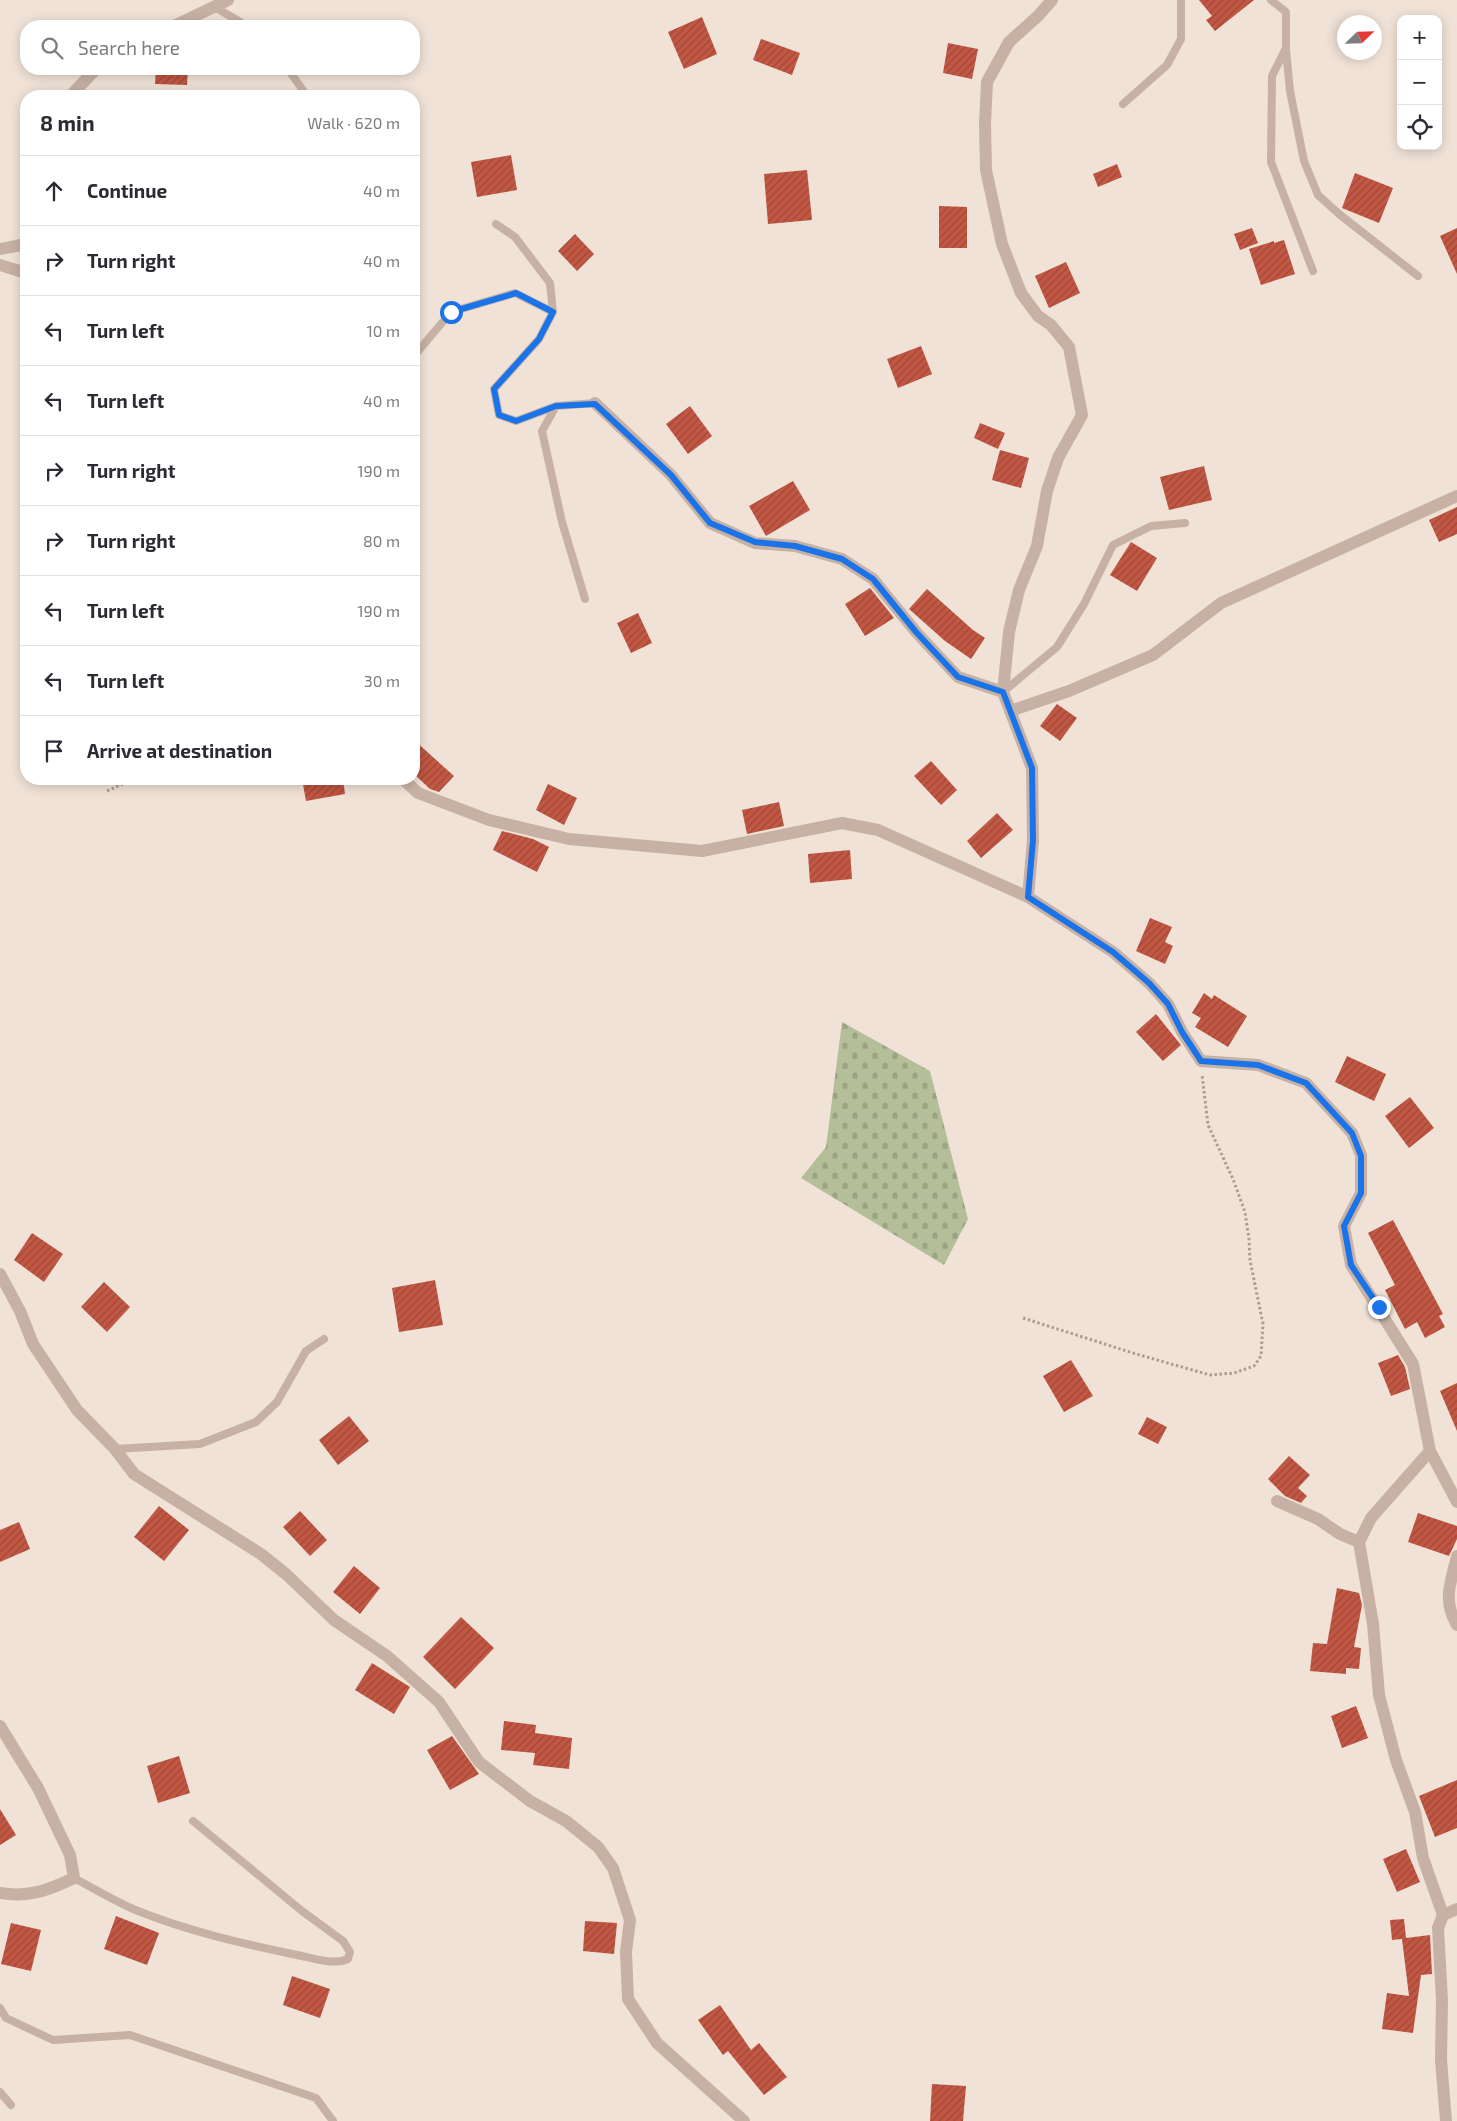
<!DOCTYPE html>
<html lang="en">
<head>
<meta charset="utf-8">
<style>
	body { margin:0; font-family:"Exo 2",sans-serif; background:#f2f2f3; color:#2b2b33 }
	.controls { position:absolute; right:15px; top:15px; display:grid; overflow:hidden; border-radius:10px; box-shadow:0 2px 12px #0003 }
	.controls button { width:45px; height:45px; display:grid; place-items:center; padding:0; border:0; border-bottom:1px solid #e1e1e2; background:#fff; color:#2b2b33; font:25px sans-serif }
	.compass { position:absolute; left:1337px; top:15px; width:45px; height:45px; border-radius:50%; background:#fff; box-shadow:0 2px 12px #0003; rotate:67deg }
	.stop { position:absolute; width:15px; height:15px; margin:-11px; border:4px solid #1a73e8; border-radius:50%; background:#fff }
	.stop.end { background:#1a73e8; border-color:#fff; box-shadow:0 1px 5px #0008 }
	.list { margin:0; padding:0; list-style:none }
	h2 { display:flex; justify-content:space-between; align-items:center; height:65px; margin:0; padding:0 20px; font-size:21px }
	h2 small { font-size:16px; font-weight:400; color:#7c7c81 }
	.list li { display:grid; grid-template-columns:32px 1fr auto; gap:15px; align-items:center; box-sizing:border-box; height:70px; padding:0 20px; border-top:1px solid #e1e1e2 }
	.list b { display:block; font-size:19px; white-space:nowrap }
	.list em { font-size:16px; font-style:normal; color:#7c7c81 }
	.icon { flex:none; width:28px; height:28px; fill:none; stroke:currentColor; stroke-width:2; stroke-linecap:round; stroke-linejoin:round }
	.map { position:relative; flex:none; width:1457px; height:2121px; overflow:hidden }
	.search { position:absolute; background:#fff; box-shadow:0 2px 12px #0003; left:20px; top:20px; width:400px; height:55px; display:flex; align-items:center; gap:12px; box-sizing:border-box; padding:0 18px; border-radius:20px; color:#7c7c81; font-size:19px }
	.panel { position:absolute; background:#fff; box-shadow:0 2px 12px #0003; left:20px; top:90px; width:400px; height:695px; border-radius:20px }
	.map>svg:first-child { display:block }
</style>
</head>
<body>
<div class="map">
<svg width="1457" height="2121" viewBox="0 0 1457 2121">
	<defs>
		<pattern id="cemetery-stones" width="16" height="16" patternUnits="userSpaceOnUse" patternTransform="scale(1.25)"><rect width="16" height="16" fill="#b4be98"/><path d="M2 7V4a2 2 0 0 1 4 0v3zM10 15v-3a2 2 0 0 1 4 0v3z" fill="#9ba383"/></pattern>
		<pattern id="building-hatch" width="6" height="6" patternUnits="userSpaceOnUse" patternTransform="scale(1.25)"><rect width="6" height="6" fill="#c25743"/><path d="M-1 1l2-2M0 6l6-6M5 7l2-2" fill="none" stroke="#9e4838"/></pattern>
	</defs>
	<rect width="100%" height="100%" fill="#f0e2d7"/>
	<path fill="url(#cemetery-stones)" d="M842 1022 930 1071 968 1219 944 1265 801 1178 826 1147Z"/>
	<path fill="url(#building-hatch)" d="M1199 0H1254L1215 31 1206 20 1212 16Z
		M702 17 717 54 684 69 668 32Z
		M761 39 800 53 792 75 753 60Z
		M948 43 978 49 972 79 943 73Z
		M156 69H188L187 85 155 84Z
		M511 155 517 190 477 197 471 162Z
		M1117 164 1122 177 1098 187 1093 174Z
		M807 170 812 220 768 224 764 174Z
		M1355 173 1393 188 1379 223 1342 208Z
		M939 206 967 207V248H939Z
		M1252 228 1258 243 1240 250 1234 234Z
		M1457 228V274L1440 236Z
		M575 234 594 254 577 271 558 251Z
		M1284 240 1295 274 1261 285 1249 249 1274 241V243Z
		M1066 262 1080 293 1049 308 1035 276Z
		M921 346 932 374 898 388 887 359Z
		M690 406 712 436 688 454 666 424Z
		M980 423 1005 433 998 449 974 438Z
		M1000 450 1029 458 1021 488 992 480Z
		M1204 466 1212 500 1169 510 1160 477Z
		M793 481 810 510 766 536 749 506Z
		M1457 507V534L1439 542 1429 520Z
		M1131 542 1157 558 1137 591 1110 575Z
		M870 588 894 618 865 636 845 604Z
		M927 589 973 630 985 638 971 659 945 641 909 609Z
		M638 613 652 643 631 653 617 623Z
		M1057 704 1077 718 1060 741 1040 726Z
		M414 740 454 776 439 792 430 789 414 774Z
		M931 761 957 790 941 805 914 776Z
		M302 779H343L345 794 306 801Z
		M548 784 577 798 564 825 536 810Z
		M779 802 784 826 747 834 742 810Z
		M997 813 1013 830 981 858 967 841Z
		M502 831 533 839 549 847 537 872 493 850Z
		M850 850 852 879 810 883 808 854Z
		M1150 918 1172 927 1165 942 1173 946 1165 964 1136 951Z
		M1204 993 1212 999 1214 995 1247 1016 1228 1047 1195 1027 1201 1018 1192 1013Z
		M1156 1014 1181 1045 1163 1061 1136 1032Z
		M1347 1056 1386 1074 1374 1101 1335 1082Z
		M1410 1097 1434 1128 1409 1148 1385 1116Z
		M1393 1220 1443 1314 1439 1316 1445 1327 1425 1338 1417 1322 1405 1329 1385 1290 1395 1285 1368 1233Z
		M32 1233 63 1254 44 1282 14 1260Z
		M435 1280 443 1325 399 1332 392 1288Z
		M104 1282 130 1307 107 1332 81 1307Z
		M1398 1355 1405 1367 1410 1389 1391 1396 1378 1363Z
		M1071 1360 1093 1396 1064 1412 1043 1376Z
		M1457 1383V1431L1440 1391Z
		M349 1416 369 1441 338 1465 319 1440Z
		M1147 1417 1167 1427 1158 1444 1138 1434Z
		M1289 1456 1310 1475 1298 1488 1307 1496 1301 1503 1285 1496 1268 1479Z
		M159 1506 189 1530 164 1561 134 1537Z
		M300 1511 327 1540 310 1556 283 1527Z
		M1418 1513 1457 1526V1539L1449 1556 1408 1542Z
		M19 1522 30 1549 0 1562V1530Z
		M354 1566 380 1588 360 1614 333 1592Z
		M1337 1588 1359 1593 1362 1605 1354 1647 1361 1648 1359 1669 1346 1668V1674L1310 1671 1313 1643 1327 1644Z
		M461 1617 494 1648 455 1689 423 1657Z
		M372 1663 410 1687 394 1714 355 1690Z
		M1356 1706 1368 1738 1342 1748 1331 1716Z
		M504 1721 536 1725 535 1733 572 1738 569 1769 533 1765 535 1753 501 1750Z
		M452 1736 479 1774 450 1790 427 1750Z
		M179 1756 190 1793 158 1803 147 1766Z
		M1457 1780V1828L1435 1837 1419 1796Z
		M0 1809 16 1835 0 1845Z
		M1406 1849 1420 1882 1397 1892 1383 1859Z
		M116 1916 159 1933 147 1965 104 1949Z
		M1404 1919 1406 1938 1430 1935 1432 1974 1421 1975 1413 2033 1382 2029 1387 1993 1409 1996 1402 1939 1392 1940 1390 1920Z
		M585 1921 617 1923 614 1954 583 1951Z
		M11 1923 41 1930 31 1971 1 1964Z
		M292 1976 330 1989 320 2018 283 2005Z
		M720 2005 751 2050 759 2043 787 2077 764 2095 728 2051 723 2055 698 2020Z
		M932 2084 966 2086 963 2121H930Z"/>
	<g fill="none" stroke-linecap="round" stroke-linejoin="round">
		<path stroke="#b29b8e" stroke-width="3" stroke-dasharray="2.5 2.5" stroke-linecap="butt" d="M107 791 134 779
			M1023 1318 1136 1354 1210 1375 1234 1373 1254 1366 1261 1356 1263 1324 1250 1260 1249 1239 1245 1212 1233 1179 1208 1125 1202 1074"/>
		<path stroke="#c7b1a4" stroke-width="8" d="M1271 0 1286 12V48L1272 76 1271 162 1313 271
			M213 6 247 26
			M1286 50 1290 91 1304 161 1318 195 1339 214 1418 276
			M288 69 307 96
			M1123 104 1167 65 1181 39V0
			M496 224 515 237 550 283 553 312 539 339 494 389 499 415 516 421 556 406 595 403
			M414 356 451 312 515 293 553 312
			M556 406 542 431 562 522 585 599
			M1003 692 1057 647 1084 604 1113 545 1151 526 1185 523
			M115 1449 200 1444 256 1422 277 1402 306 1351 324 1339
			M74 1878C95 1889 116 1902 138 1911 188 1931 240 1943 292 1954 310 1957 332 1966 348 1959L350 1952 343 1941 302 1911 193 1821
			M0 2008 6 2018 53 2040 130 2035 316 2098 333 2121
			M0 2092 11 2105"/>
		<path stroke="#c7b1a4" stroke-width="12" d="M174 26 228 0
			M74 96V92L96 69
			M0 249 26 244
			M0 265 26 273
			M595 403 671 475 710 523 755 543 795 546 842 559 873 579 916 632 958 677 1003 692
			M1010 711 1069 691 1153 655 1221 603 1457 496
			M403 779 418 793 489 820 569 839 702 851 842 823 878 830 1028 897 1113 952 1149 983 1168 1004 1182 1032 1201 1061 1258 1065 1306 1083 1352 1133 1361 1155V1193L1344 1226 1351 1265 1413 1364 1430 1451 1457 1502
			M1028 897 1033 840 1032 768 1003 692 1009 632 1019 590 1037 546 1047 491 1058 458 1082 415 1069 347 1051 325 1038 316 1021 293 1002 244 986 170 985 124 987 82 1009 42 1038 16 1052 0
			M1430 1451 1371 1518 1359 1542 1373 1624 1379 1695 1396 1760 1415 1812 1423 1858 1443 1915
			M1277 1501 1318 1519 1340 1534 1359 1542
			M1457 1556C1451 1582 1442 1600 1457 1625"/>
		<path stroke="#c7b1a4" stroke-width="12" d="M0 1274 20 1311 33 1344 77 1410 115 1449 134 1474 261 1554 287 1575 334 1620 387 1656 439 1702 479 1762 530 1801 566 1821 598 1847 613 1868 630 1920 626 1952 628 1999 657 2043 744 2121
			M0 1726 38 1788 70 1855 74 1878C49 1890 28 1898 0 1893
			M1446 2121 1441 2060 1442 2000 1438 1928 1443 1915 1457 1909"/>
	</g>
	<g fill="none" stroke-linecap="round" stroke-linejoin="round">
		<path stroke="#1a73e8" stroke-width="6" d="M451 312 516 293 553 312 539 339 494 389 499 415 516 421 556 406 595 404 671 475 710 523 755 542 795 546 842 559 873 579 916 632 958 677 1003 692 1032 768 1033 840 1028 897 1113 952 1149 983 1168 1004 1182 1032 1201 1061 1258 1065 1306 1083 1352 1133 1361 1156V1193L1344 1226 1351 1265 1379 1307"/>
	</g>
</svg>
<div class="controls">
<button>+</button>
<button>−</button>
<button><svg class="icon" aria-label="locate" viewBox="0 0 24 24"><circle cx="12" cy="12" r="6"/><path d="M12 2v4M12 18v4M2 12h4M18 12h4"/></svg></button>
</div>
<svg class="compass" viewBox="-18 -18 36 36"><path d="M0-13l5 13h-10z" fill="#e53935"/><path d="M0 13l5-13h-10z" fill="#7c7c81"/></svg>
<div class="stop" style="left:451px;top:312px"></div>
<div class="stop end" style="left:1379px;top:1307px"></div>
<div class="search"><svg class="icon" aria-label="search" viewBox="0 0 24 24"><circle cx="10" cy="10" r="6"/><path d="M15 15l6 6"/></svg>Search here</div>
<section class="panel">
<h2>8 min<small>Walk · 620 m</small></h2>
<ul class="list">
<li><svg class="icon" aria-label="ahead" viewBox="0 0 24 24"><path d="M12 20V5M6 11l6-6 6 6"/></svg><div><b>Continue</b></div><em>40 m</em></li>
<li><svg class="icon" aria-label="right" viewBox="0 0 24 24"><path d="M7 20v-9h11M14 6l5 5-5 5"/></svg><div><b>Turn right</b></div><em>40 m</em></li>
<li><svg class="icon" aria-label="left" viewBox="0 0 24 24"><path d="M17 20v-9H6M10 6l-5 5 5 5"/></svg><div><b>Turn left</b></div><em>10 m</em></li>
<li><svg class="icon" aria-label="left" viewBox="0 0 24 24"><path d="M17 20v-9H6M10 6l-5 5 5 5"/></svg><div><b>Turn left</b></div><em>40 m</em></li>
<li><svg class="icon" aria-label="right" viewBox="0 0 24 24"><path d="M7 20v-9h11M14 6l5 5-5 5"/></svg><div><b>Turn right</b></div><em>190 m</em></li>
<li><svg class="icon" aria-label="right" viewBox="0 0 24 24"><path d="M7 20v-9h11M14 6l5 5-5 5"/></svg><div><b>Turn right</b></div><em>80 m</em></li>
<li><svg class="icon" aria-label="left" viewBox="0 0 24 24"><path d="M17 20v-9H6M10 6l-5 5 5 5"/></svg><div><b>Turn left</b></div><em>190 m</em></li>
<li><svg class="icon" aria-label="left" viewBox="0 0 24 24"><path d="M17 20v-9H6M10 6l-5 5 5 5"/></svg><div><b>Turn left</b></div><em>30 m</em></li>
<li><svg class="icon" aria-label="arrive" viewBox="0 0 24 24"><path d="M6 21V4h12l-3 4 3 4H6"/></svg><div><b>Arrive at destination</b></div></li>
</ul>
</section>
</div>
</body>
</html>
